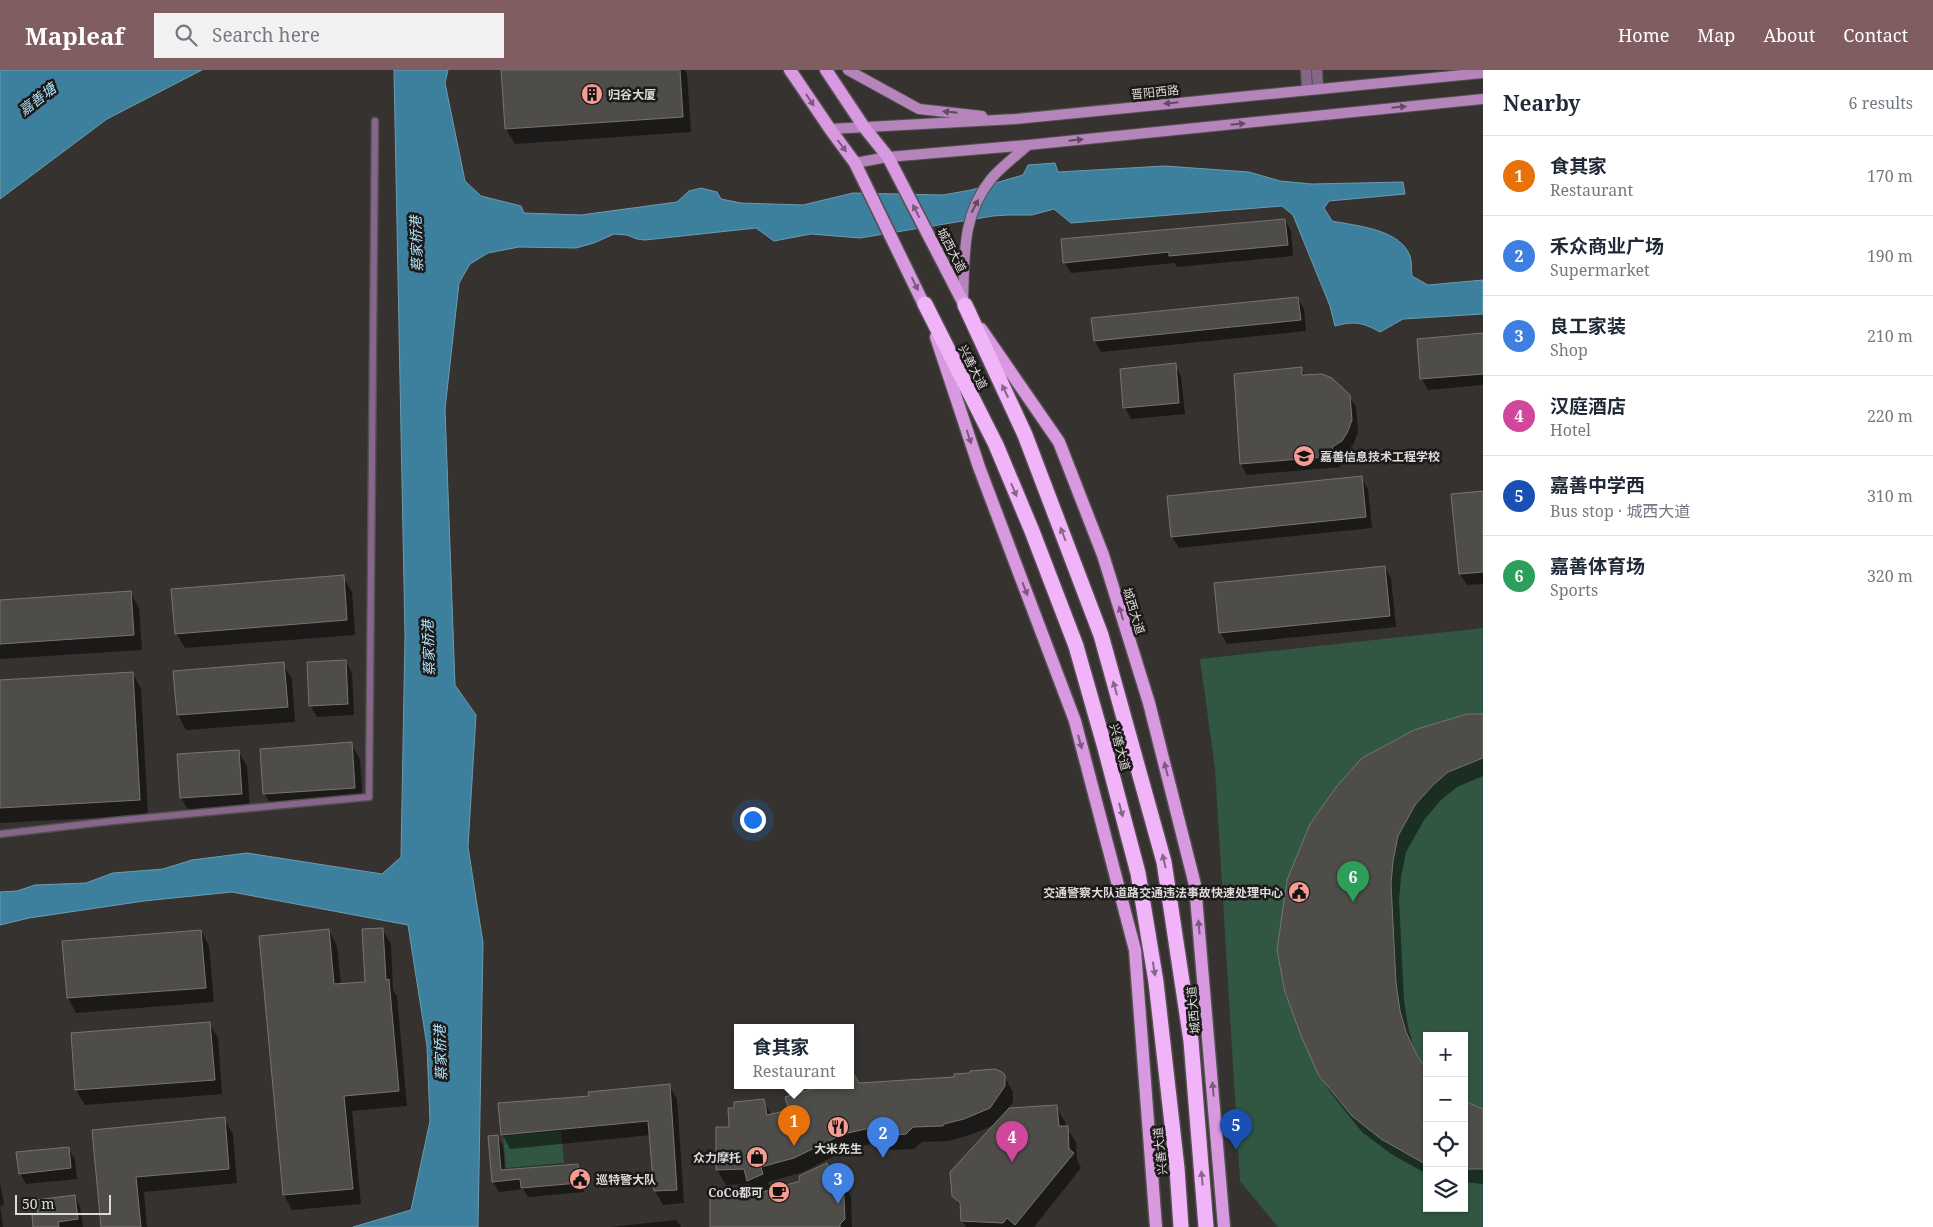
<!DOCTYPE html>
<html lang="en">
<head>
<meta charset="utf-8">
<style>
	body { margin:0; font-family:"Noto Serif","Noto Sans SC",serif; background:#f2f2f3; color:#1f2937 }
	.controls { position:absolute; right:15px; bottom:15px; display:grid; overflow:hidden; border-radius:0px; box-shadow:0 1px 4px #0004 }
	.controls button { width:45px; height:45px; display:grid; place-items:center; padding:0; border:0; border-bottom:1px solid #e0e1e3; background:#fff; color:#1f2937; font:25px sans-serif }
	.scale { position:absolute; left:15px; bottom:12px; width:96px; box-sizing:border-box; padding-left:5px; border:2px solid #dddbda; border-top:0; font-size:14px; line-height:18px; white-space:nowrap; color:#dddbda; -webkit-text-stroke:4px #1b1a19; paint-order:stroke }
	.you { position:absolute; left:752px; top:749px; width:18px; height:18px; margin:-12px; border:4px solid #fff; border-radius:50%; background:#1a73e8; box-shadow:0 0 0 8px #1a73e833 }
	.badge { display:grid; place-items:center; width:32px; height:32px; border-radius:50%; background:#7f5d60; color:#fff; font-size:16px; font-weight:700 }
	.pin { position:absolute; translate:-50% -41px; filter:drop-shadow(0 1px 2px #0008) }
	.pin::after { content:''; position:absolute; top:26px; width:18px; height:15px; background:inherit; clip-path:polygon(0 0,100% 0,50% 100%) }
	.popup { position:absolute; left:734px; top:954px; width:120px; height:65px; box-sizing:border-box; display:grid; place-content:center; border-radius:0px; background:#fff; filter:drop-shadow(0 1px 4px #0005); font-size:16px; white-space:nowrap; color:#747a83 }
	.popup b { font-size:19px; color:#1f2937 }
	.popup::after { content:''; position:absolute; left:50%; top:100%; margin-left:-10px; border:10px solid transparent; border-top-color:#fff }
	.list { margin:0; padding:0; list-style:none }
	h2 { display:flex; justify-content:space-between; align-items:center; height:65px; margin:0; padding:0 20px; font-size:21px }
	h2 small { font-size:16px; font-weight:400; color:#747a83 }
	.list li { display:grid; grid-template-columns:32px 1fr auto; gap:15px; align-items:center; box-sizing:border-box; height:80px; padding:0 20px; border-top:1px solid #e0e1e3 }
	.list b { display:block; font-size:19px; white-space:nowrap }
	.list p { margin:0; font-size:16px; white-space:nowrap; color:#747a83 }
	.list em { font-size:16px; font-style:normal; color:#747a83 }
	.icon { flex:none; width:28px; height:28px; fill:none; stroke:currentColor; stroke-width:2; stroke-linecap:round; stroke-linejoin:round }
	.map { position:relative; flex:none; width:1483px; height:1157px; overflow:hidden }
	header { display:flex; align-items:center; gap:30px; box-sizing:border-box; height:70px; padding:0 25px; background:#7f5d60; color:#fff }
	header strong { font-size:24px }
	nav { display:flex; gap:28px; margin-inline-start:auto; font-size:18px }
	.search { width:350px; height:45px; background:#f2f2f3; display:flex; align-items:center; gap:12px; box-sizing:border-box; padding:0 18px; border-radius:0px; color:#747a83; font-size:19px }
	main { display:flex }
	aside { flex:1; background:#fff }
	.map>svg:first-child { display:block }
</style>
</head>
<body>
<header>
<strong>Mapleaf</strong>
<div class="search"><svg class="icon" aria-label="search" viewBox="0 0 24 24"><circle cx="10" cy="10" r="6"/><path d="M15 15l6 6"/></svg>Search here</div>
<nav><a>Home</a><a>Map</a><a>About</a><a>Contact</a></nav>
</header>
<main>
<div class="map">
<svg width="1483" height="1157" viewBox="0 0 1483 1157">
	<rect width="100%" height="100%" fill="#353230"/>
	<path fill="#315641" fill-rule="evenodd" d="M1483 558V1157H1278L1240 1111 1215 699 1200 589ZM1427 966H1464V1138H1427Z
		M561 1061 564 1093 506 1098 503 1066Z"/>
	<path fill="#3d809e" stroke="#6d9bb0" d="M0 0H202L107 49 0 129Z
		M394 0H448L445 13 465 111 481 126 521 136 524 143 581 145 677 132 689 121 701 118 717 122 721 129 741 133 803 135 853 123 943 125 971 120 1023 105 1028 95 1055 93 1058 102 1165 96 1249 102 1280 111 1312 114 1403 112 1405 124 1329 131 1324 138 1332 151C1357 156 1400 159 1410 186 1412 192 1411 200 1412 206L1428 215 1483 210V244L1403 249 1380 262C1362 252 1354 251 1335 256L1330 236 1293 145 1282 136 1071 153 1054 139 1032 145H1008L993 146 860 168 811 164 774 171 756 158 645 170 637 169 627 165 614 164 594 173 576 178 519 177 488 183 470 194 459 213 445 339 455 615 476 645 468 777 483 873 478 1157H353L411 1140 430 1051 427 976 408 855 232 822 144 831 29 848 0 855V822L17 821 35 815 86 813 113 803 163 799 192 790 247 783 382 804 401 787 405 566Z"/>
	<path fill="#0007" d="M502 0H685L687 4 691 62 515 74 506 59Z
		M1285 150 1291 161 1293 186 1177 197 1175 193 1071 203 1064 192Z
		M1298 228 1304 239 1306 261 1101 282 1095 271Z
		M1483 264V315L1428 320 1422 309 1418 270Z
		M1175 295 1181 306 1185 344 1131 349 1125 338Z
		M1301 298 1306 306 1349 326 1356 337 1358 362 1354 373 1348 382 1337 389 1341 397 1247 405 1241 394 1235 305Z
		M1361 408 1368 419 1372 458 1179 478 1172 467Z
		M1483 423V514L1467 515 1460 504 1453 425Z
		M1385 497 1391 509 1396 557 1227 574 1220 562Z
		M343 507 352 522 355 565 185 578 176 563Z
		M130 522 139 538 142 580 0 589V531Z
		M346 591 352 603 354 645 317 647 310 635Z
		M283 594 292 609 295 652 186 660 178 645 174 602Z
		M133 604 141 619 148 745 0 753V611Z
		M1483 646V706L1457 717 1441 730 1424 750 1406 782 1401 807 1399 830 1404 930 1408 957 1414 978 1427 1002V1104L1391 1084 1362 1062 1330 1022 1320 1006 1278 880 1281 852 1288 811Z
		M351 674 360 689 363 732 273 738 264 723Z
		M238 681 247 696 250 739 190 743 181 728 178 685Z
		M382 859 391 874 393 920 397 926 407 1036 352 1041 361 1134 292 1140 284 1125 329 861 337 876 341 915 366 913Z
		M201 861 209 876 214 932 76 943 68 928 64 872Z
		M209 953 218 968 222 1024 85 1035 76 1020 72 964Z
		M1004 1006 1013 1022V1032L1008 1039 1056 1037 1065 1052 1066 1057 1076 1072 1077 1090 1081 1098 1034 1157H966L962 1151V1140L954 1126 996 1054 973 1064 949 1071 922 1072 914 1079 892 1080 880 1073 865 1075 840 1083 803 1102 768 1112 771 1121 801 1112 826 1095 830 1101 842 1110 851 1126 852 1157H711L756 1124 750 1114 726 1115 717 1100 730 1058 763 1031 772 1046 790 1041 814 1021 828 1015Z
		M669 1015 677 1029 684 1133 663 1135 655 1121 651 1065 510 1079 502 1064 590 1027Z
		M1464 1031 1483 1041V1114L1464 1112Z
		M224 1049 233 1064 237 1113 144 1122 147 1157H102L94 1061Z
		M497 1066 503 1076 505 1101 577 1095 583 1105 584 1122 528 1127 523 1119 499 1122 493 1112 489 1067Z
		M68 1078 75 1089 77 1109 26 1114 20 1103Z
		M0 1112 4 1135 0 1136 3 1157H0Z
		M75 1126 80 1137 83 1157H35Z
		M676 1150 681 1157H610Z"/>
	<path fill="#4f4d4a" stroke="#777471" d="M501 0H680L683 47 505 59Z
		M1285 149 1288 175 1169 186V182L1063 193 1061 169Z
		M1298 227 1301 250 1094 271 1091 248Z
		M1483 263V304L1420 309 1417 269Z
		M1176 293 1179 333 1123 338 1120 299Z
		M1302 297V305L1322 304 1332 308 1350 325 1352 350 1348 361 1342 371 1332 377 1336 386 1240 394 1234 304Z
		M1362 406 1366 447 1171 467 1167 426Z
		M1483 421V502L1459 504 1451 424Z
		M1385 496 1390 546 1219 563 1214 513Z
		M344 505 347 550 175 564 171 519Z
		M131 521 134 565 0 574V530Z
		M346 590 348 634 309 636 307 592Z
		M284 592 288 637 177 645 173 601Z
		M133 602 140 730 0 738V610Z
		M1467 644H1483V688L1448 702 1433 715 1415 735 1398 766 1393 791 1391 814 1396 913 1400 941 1406 962 1417 985 1427 1000V1095L1381 1069 1352 1046 1319 1006 1302 968 1285 922 1277 880 1287 810 1310 754 1337 716 1362 688 1414 660Z
		M352 672 355 718 263 724 260 679Z
		M239 680 242 724 180 728 177 684Z
		M383 858 386 910 389 909 399 1021 344 1026 353 1119 283 1125 259 866 329 859 334 914 365 912 362 859Z
		M201 860 206 918 67 928 62 871Z
		M210 952 215 1010 75 1020 71 963Z
		M850 998 859 1013 954 1007V1004L970 1003V1001L995 999 1002 1002 1005 1005V1016L990 1038 964 1049 944 1054 943 1056 913 1057 906 1064 882 1066 871 1058 843 1064 794 1088 761 1097 763 1104 747 1111 744 1099 716 1100V1057H729L728 1038H734V1032L764 1029 767 1045 789 1040 785 1027 826 1015H850Z
		M670 1014 677 1120 654 1121 648 1051 501 1065 498 1033 589 1026 588 1022Z
		M1464 1031 1483 1039V1099H1464Z
		M1057 1035 1059 1056H1068L1069 1079 1074 1083 1015 1155 1007 1148 1003 1153 961 1151 960 1133 952 1126 950 1102 1009 1038Z
		M225 1047 229 1099 136 1107 141 1157H101L92 1060Z
		M498 1065 501 1100 578 1094 579 1113 521 1118 520 1109 492 1112 488 1066Z
		M69 1077 71 1098 19 1104 16 1082Z
		M827 1093 829 1100 835 1097 843 1110 845 1149 840 1154V1157H710V1124H740V1122L759 1123 800 1111 799 1106Z
		M75 1125 78 1149 58 1152 59 1157H33L32 1145 38 1144 36 1130Z"/>
	<g fill="none" stroke-linecap="round" stroke-linejoin="round">
		<g stroke="#53504f" stroke-width="9">
			<path id="lane" d="M0 764 113 751 369 727 375 51"/>
		</g>
		<g stroke="#53504f" stroke-width="12">
			<path id="street" d="M1306 0 1307 20
				M1317 0 1318 19"/>
		</g>
		<g stroke="#53504f" stroke-width="12">
			<path id="secondary" d="M848 0 919 39 982 46
				M830 59 1015 49 1483 3
				M855 93 888 87 1028 75 1483 29
				M963 231C965 187 961 146 991 109 1001 97 1016 86 1028 75"/>
		</g>
		<g stroke="#53504f" stroke-width="15">
			<path id="primary" d="M790 0 830 59 855 93 927 241
				M826 0 864 57 888 87 963 232 970 242
				M981 259 1059 372 1103 485 1149 633 1195 815 1224 1157
				M936 267 979 397 1075 651 1135 880 1156 1157"/>
		</g>
		<g stroke="#53504f" stroke-width="18">
			<path id="highway" d="M925 234 996 375 1032 461 1076 576 1105 678 1138 803 1156 912 1177 1098 1181 1157
				M965 235 1025 365 1101 565 1164 792 1191 971 1206 1157"/>
		</g>
		<use href="#lane" stroke="#86678a" stroke-width="6"/>
		<use href="#street" stroke="#86678a" stroke-width="10"/>
		<use href="#secondary" stroke="#b584bb" stroke-width="10"/>
		<use href="#primary" stroke="#d999e1" stroke-width="12"/>
		<use href="#highway" stroke="#f1b4f9" stroke-width="15"/>
	</g>
	<defs><path id="oneway-solid" d="M-6-.8H1V-3.2L6.5 0L1 3.2V.8H-6Z" transform="scale(1.25)"/></defs>
	<g fill="#7a5a7d">
		<use href="#oneway-solid" transform="translate(810 30) rotate(56)"/>
		<use href="#oneway-solid" transform="translate(842 76) rotate(53)"/>
		<use href="#oneway-solid" transform="translate(916 141) rotate(-117)"/>
		<use href="#oneway-solid" transform="translate(915 214) rotate(64)"/>
		<use href="#oneway-solid" transform="translate(969 367) rotate(72)"/>
		<use href="#oneway-solid" transform="translate(1025 519) rotate(69)"/>
		<use href="#oneway-solid" transform="translate(1121 543) rotate(-107)"/>
		<use href="#oneway-solid" transform="translate(1080 672) rotate(75)"/>
		<use href="#oneway-solid" transform="translate(1166 699) rotate(-104)"/>
		<use href="#oneway-solid" transform="translate(1199 857) rotate(-95)"/>
		<use href="#oneway-solid" transform="translate(1213 1019) rotate(-95)"/>
	</g>
	<g fill="#604a62">
		<use href="#oneway-solid" transform="translate(1171 33) rotate(174)"/>
		<use href="#oneway-solid" transform="translate(1399 37) rotate(-6)"/>
		<use href="#oneway-solid" transform="translate(950 42) rotate(-174)"/>
		<use href="#oneway-solid" transform="translate(1238 54) rotate(-6)"/>
		<use href="#oneway-solid" transform="translate(1076 70) rotate(-6)"/>
		<use href="#oneway-solid" transform="translate(975 136) rotate(-63)"/>
	</g>
	<g fill="#866789">
		<use href="#oneway-solid" transform="translate(1005 321) rotate(-115)"/>
		<use href="#oneway-solid" transform="translate(1014 420) rotate(67)"/>
		<use href="#oneway-solid" transform="translate(1063 464) rotate(-111)"/>
		<use href="#oneway-solid" transform="translate(1115 618) rotate(-106)"/>
		<use href="#oneway-solid" transform="translate(1121 740) rotate(75)"/>
		<use href="#oneway-solid" transform="translate(1164 791) rotate(-103)"/>
		<use href="#oneway-solid" transform="translate(1154 899) rotate(81)"/>
		<use href="#oneway-solid" transform="translate(1202 1108) rotate(-95)"/>
	</g>
	<defs>
		<g id="building-disc" transform="scale(1.125)"><circle r="9.5" fill="#f59c93" stroke="#1b1a19"/><path d="M-4-6H4V6H1V3H-1V6H-4ZM-2.5-4.3h1.7v1.8h-1.7ZM.8-4.3h1.7v1.8H.8ZM-2.5-1h1.7V.8h-1.7ZM.8-1h1.7V.8H.8Z" fill="#111"/></g>
		<g id="school-disc" transform="scale(1.125)"><circle r="9.5" fill="#f59c93" stroke="#1b1a19"/><path d="M0-5L7-2L0 1L-7-2ZM-4 1L0 2.5L4 1V4Q0 6-4 4Z" fill="#111"/></g>
		<g id="civic-disc" transform="scale(1.125)"><circle r="9.5" fill="#f59c93" stroke="#1b1a19"/><path d="M-.6-6.5H3V-4.5H.6V-3L4-1V1h2V6H-6V1h2V-1L-.6-3ZM-1.2 2.5V6h2.4V2.5Z" fill="#111"/></g>
		<g id="restaurant-disc" transform="scale(1.125)"><circle r="9.5" fill="#f59c93" stroke="#1b1a19"/><path d="M-5-6h1v4h1v-4h1v4h1v-4h1v5L-1.5 .5V6h-2V.5L-5-1ZM5-6V6H3V1.5H1.5Q1.5-4 5-6Z" fill="#111"/></g>
		<g id="shop-disc" transform="scale(1.125)"><circle r="9.5" fill="#f59c93" stroke="#1b1a19"/><path d="M-5-2.5h2.3a2.7 3.5 0 0 1 5.4 0H5L5.5 6h-11ZM-1.5-2.5h3a1.5 2.3 0 0 0-3 0Z" fill="#111"/></g>
		<g id="cafe-disc" transform="scale(1.125)"><circle r="9.5" fill="#f59c93" stroke="#1b1a19"/><path d="M-5.5-4.5H6V0H3Q3 3.5 0 3.5H-2.5Q-5.5 3.5-5.5 0ZM3-3.2v2h1.7v-2ZM-6 4.5H4V6H-6Z" fill="#111"/></g>
	</defs>
	<g fill-rule="evenodd">
		<use href="#building-disc" x="592" y="24"/>
		<use href="#school-disc" x="1304" y="386"/>
		<use href="#civic-disc" x="1299" y="822"/>
		<use href="#restaurant-disc" x="838" y="1057"/>
		<use href="#shop-disc" x="757" y="1087"/>
		<use href="#civic-disc" x="580" y="1109"/>
		<use href="#cafe-disc" x="779" y="1122"/>
	</g>
	<g text-anchor="middle" dominant-baseline="central" stroke-width="5" stroke-linejoin="round" paint-order="stroke">
		<g font-size="12" fill="#dddbda" stroke="#1b1a19">
			<text transform="translate(1155 22) rotate(-6)">晋阳西路</text>
			<text transform="translate(952 180) rotate(63)">城西大道</text>
			<text transform="translate(973 297) rotate(63)">兴善大道</text>
			<text transform="translate(1134 541) rotate(73)">城西大道</text>
			<text transform="translate(1120 677) rotate(75)">兴善大道</text>
			<text transform="translate(1193 940) rotate(-95)">城西大道</text>
			<text transform="translate(1160 1081) rotate(-96)">兴善大道</text>
		</g>
		<g font-size="12" font-weight="bold" fill="#dddbda" stroke="#1b1a19" text-anchor="start">
			<text x="608" y="24">归谷大厦</text>
			<text x="1320" y="386">嘉善信息技术工程学校</text>
			<text x="1283" y="822" text-anchor="end">交通警察大队道路交通违法事故快速处理中心</text>
			<text x="838" y="1078" text-anchor="middle">大米先生</text>
			<text x="741" y="1087" text-anchor="end">众力摩托</text>
			<text x="596" y="1109">巡特警大队</text>
			<text x="763" y="1122" text-anchor="end">CoCo都可</text>
		</g>
		<g font-size="14" font-style="italic" fill="#ace2fd" stroke="#1b1a19">
			<text transform="translate(37 29) rotate(-38)">嘉善塘</text>
			<text transform="translate(416 174) rotate(-92)">蔡家桥港</text>
			<text transform="translate(428 578) rotate(-92)">蔡家桥港</text>
			<text transform="translate(440 983) rotate(-92)">蔡家桥港</text>
		</g>
	</g>
</svg>
<div class="controls">
<button>+</button>
<button>−</button>
<button><svg class="icon" aria-label="locate" viewBox="0 0 24 24"><circle cx="12" cy="12" r="6"/><path d="M12 2v4M12 18v4M2 12h4M18 12h4"/></svg></button>
<button><svg class="icon" aria-label="layers" viewBox="0 0 24 24"><path d="M12 4l9 5-9 5-9-5zM3 14l9 5 9-5"/></svg></button>
</div>
<div class="scale">50 m</div>
<div class="you"></div>
<div class="pin badge" style="left:794px;top:1076px;background:#e8710a">1</div>
<div class="popup"><b>食其家</b>Restaurant</div>
<div class="pin badge" style="left:883px;top:1088px;background:#3f7fe0">2</div>
<div class="pin badge" style="left:838px;top:1134px;background:#3f7fe0">3</div>
<div class="pin badge" style="left:1012px;top:1092px;background:#d1479c">4</div>
<div class="pin badge" style="left:1236px;top:1080px;background:#1a4fb4">5</div>
<div class="pin badge" style="left:1353px;top:832px;background:#2e9e5b">6</div>
</div>
<aside>
<h2>Nearby<small>6 results</small></h2>
<ul class="list">
<li><span class="badge" style="background:#e8710a">1</span><div><b>食其家</b><p>Restaurant</p></div><em>170 m</em></li>
<li><span class="badge" style="background:#3f7fe0">2</span><div><b>禾众商业广场</b><p>Supermarket</p></div><em>190 m</em></li>
<li><span class="badge" style="background:#3f7fe0">3</span><div><b>良工家装</b><p>Shop</p></div><em>210 m</em></li>
<li><span class="badge" style="background:#d1479c">4</span><div><b>汉庭酒店</b><p>Hotel</p></div><em>220 m</em></li>
<li><span class="badge" style="background:#1a4fb4">5</span><div><b>嘉善中学西</b><p>Bus stop · 城西大道</p></div><em>310 m</em></li>
<li><span class="badge" style="background:#2e9e5b">6</span><div><b>嘉善体育场</b><p>Sports</p></div><em>320 m</em></li>
</ul>
</aside>
</main>
</body>
</html>
